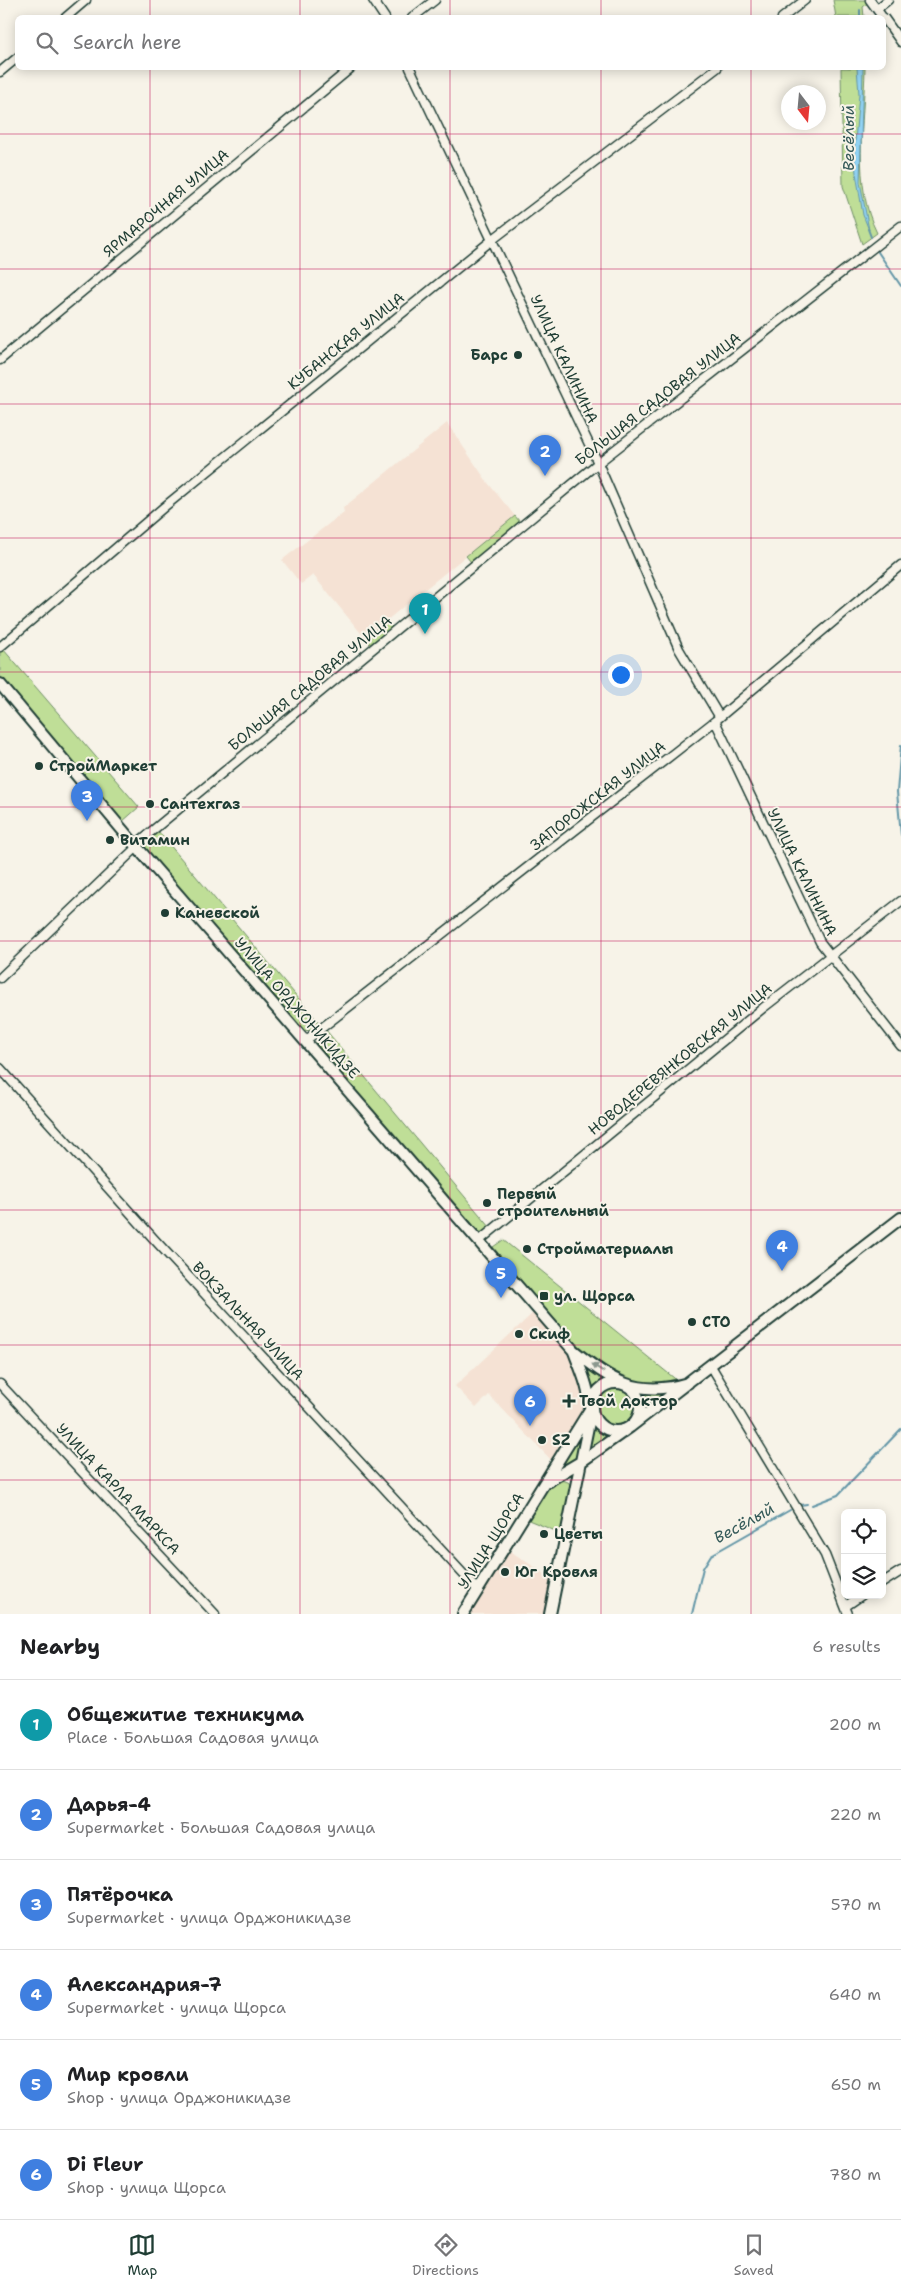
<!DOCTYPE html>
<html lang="en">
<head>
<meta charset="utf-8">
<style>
	body { margin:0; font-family:"Shantell Sans",sans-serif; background:#f6f6f6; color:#202124 }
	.controls { position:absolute; right:15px; bottom:15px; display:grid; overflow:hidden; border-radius:8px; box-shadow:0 2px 12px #0003 }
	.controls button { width:45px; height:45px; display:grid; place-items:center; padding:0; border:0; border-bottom:1px solid #e0e0e0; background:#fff; color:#202124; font:25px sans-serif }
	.compass { position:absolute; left:781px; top:85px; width:45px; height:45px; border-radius:50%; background:#fff; box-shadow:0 2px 12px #0003; rotate:164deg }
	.you { position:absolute; left:620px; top:674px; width:18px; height:18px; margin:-12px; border:4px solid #fff; border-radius:50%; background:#1a73e8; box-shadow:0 0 0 8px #1a73e833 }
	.badge { display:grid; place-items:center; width:32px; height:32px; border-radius:50%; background:#1f3d34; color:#fff; font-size:16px; font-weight:700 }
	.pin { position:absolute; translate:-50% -41px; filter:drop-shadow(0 1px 2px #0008) }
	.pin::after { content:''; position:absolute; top:26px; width:18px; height:15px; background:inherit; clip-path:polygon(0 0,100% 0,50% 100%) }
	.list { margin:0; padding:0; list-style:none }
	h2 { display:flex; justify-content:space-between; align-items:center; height:65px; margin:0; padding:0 20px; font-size:21px }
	h2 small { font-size:16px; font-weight:400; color:#757577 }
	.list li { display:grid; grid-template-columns:32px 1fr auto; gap:15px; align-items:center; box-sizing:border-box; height:90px; padding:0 20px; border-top:1px solid #e0e0e0 }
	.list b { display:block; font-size:19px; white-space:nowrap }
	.list p { margin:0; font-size:16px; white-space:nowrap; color:#757577 }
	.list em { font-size:16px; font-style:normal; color:#757577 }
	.icon { flex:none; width:28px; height:28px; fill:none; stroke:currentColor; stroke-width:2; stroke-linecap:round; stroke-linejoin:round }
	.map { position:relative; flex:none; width:901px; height:1614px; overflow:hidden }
	.search { position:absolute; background:#fff; box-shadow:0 2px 12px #0003; left:15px; right:15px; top:15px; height:55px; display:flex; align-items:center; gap:12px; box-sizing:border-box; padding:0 18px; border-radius:8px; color:#757577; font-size:19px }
	.sheet { height:605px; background:#fff }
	nav { display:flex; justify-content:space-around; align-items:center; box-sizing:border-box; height:70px; border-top:1px solid #e0e0e0; background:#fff; font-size:14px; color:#757577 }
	nav a { display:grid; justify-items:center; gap:2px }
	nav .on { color:#1f3d34 }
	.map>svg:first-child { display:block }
</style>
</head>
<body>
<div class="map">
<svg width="901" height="1614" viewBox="0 0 901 1614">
	<rect width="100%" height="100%" fill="#f7f3e8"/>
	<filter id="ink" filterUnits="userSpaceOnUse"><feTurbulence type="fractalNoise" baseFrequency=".02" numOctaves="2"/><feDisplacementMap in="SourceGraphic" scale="10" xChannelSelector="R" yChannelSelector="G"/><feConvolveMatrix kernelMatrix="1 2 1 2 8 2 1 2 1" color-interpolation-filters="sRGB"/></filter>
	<g filter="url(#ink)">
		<path fill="#f5e2d4" d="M447 423 488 483 515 516 365 638 313 575 301 584 282 560 344 512 343 508Z
			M534 1312 571 1356 577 1369 588 1404 554 1463 489 1395 476 1408 455 1386Z
			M507 1549 554 1580 547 1614H467Z"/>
		<path fill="#bfde97" stroke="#6f8e66" d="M833 0H866L868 3 863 7 864 17H836Z
			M841 68H865C864 122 852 184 877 233L862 244 843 186Z
			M515 516 520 522 471 562 466 556Z
			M387 621 392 627 370 644 365 638Z
			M3 649 139 807 122 822 0 678V652Z
			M158 831 320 1024 312 1030 303 1031 141 845Z
			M325 1029 490 1227 483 1232H479L316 1045 317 1036Z
			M503 1240 679 1382C661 1384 644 1386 626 1380 585 1368 522 1282 493 1247Z
			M582 1360 607 1379 596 1386 592 1392Z
			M637 1389 671 1391 644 1412 642 1396Z
			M596 1408a19 19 0 1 1 38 0a19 19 0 1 1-38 0Z
			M587 1422 580 1459 554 1474Z
			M593 1425 602 1432 611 1435 588 1453Z
			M560 1480 568 1482 573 1488 563 1534 526 1519 547 1486Z"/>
		<path fill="#91d2f3" stroke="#6396a7" d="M857 68H863L860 182 869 230 863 215 856 173 854 153 859 94Z"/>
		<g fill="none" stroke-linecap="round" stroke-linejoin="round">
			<path stroke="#6396a7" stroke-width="2" d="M860 10V18
				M868 229 871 237
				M878 252 901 286
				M901 745 897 792 901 835
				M800 1505 807 1504
				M812 1505 838 1495 901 1429
				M692 1614 703 1568 711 1555 790 1510"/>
			<g stroke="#1f3d34" stroke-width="11">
				<path id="street" d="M373 0 385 18
					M870 0 883 18
					M877 9 888 0
					M65 18 86 0
					M412 18 435 0
					M782 18 805 0
					M884 18 901 42
					M410 68 598 463 679 649 719 716
					M0 72 18 57
					M0 360 351 68
					M0 647 164 507 492 240 717 68
					M715 721 820 942 901 1046
					M135 845 598 463 901 226
					M0 978 137 847
					M305 1041 715 721 901 565
					M0 1068 154 1239 478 1590
					M479 1241 763 1008 901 901
					M711 1366 825 1555 848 1614
					M0 1384 215 1614
					M882 1583 901 1571
					M846 1606 862 1595"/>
			</g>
			<g stroke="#1f3d34" stroke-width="14">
				<path id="secondary" d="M0 684 135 845 573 1350C611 1381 638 1398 688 1383
					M592 1407a24 24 0 1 1 48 0a24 24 0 1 1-48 0Z
					M545 1483 582 1461 630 1427 901 1218
					M463 1614 589 1411
					M550 1614 590 1417C592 1395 582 1372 574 1352"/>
			</g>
			<use href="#street" stroke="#f7f3e8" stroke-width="8"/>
			<use href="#secondary" stroke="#f7f3e8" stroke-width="10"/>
		</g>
		<defs><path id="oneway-solid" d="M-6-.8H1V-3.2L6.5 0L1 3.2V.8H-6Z" transform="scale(1.25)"/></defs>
		<use fill="#8b988e" href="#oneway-solid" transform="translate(598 1368) rotate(-146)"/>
	</g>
	<path fill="none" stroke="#c2185b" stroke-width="1" stroke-opacity="0.55" d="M150 0V18M300 0V18M450 0V18M601 0V18M751 0V18M150 68V1614M300 68V1614M450 68V1614M601 68V1614M751 68V1614M0 134H901M0 269H901M0 404H901M0 538H901M0 672H901M0 807H901M0 941H901M0 1076H901M0 1210H901M0 1345H901M0 1480H901"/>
	<g fill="#1f3d34" stroke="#f7f3e8" stroke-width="2">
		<circle cx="518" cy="355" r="5"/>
		<circle cx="39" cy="766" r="5"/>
		<circle cx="150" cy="804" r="5"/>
		<circle cx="110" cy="840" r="5"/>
		<circle cx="165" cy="913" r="5"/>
		<circle cx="487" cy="1203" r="5"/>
		<circle cx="527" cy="1249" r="5"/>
		<rect x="539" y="1291" width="10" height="10" rx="2.5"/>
		<circle cx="692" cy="1322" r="5"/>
		<circle cx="519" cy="1334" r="5"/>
		<path d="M566.5 1393.5h5v5h5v5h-5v5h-5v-5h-5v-5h5z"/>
		<circle cx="542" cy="1440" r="5"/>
		<circle cx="544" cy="1534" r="5"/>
		<circle cx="505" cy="1572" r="5"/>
	</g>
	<g text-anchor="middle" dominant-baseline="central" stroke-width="4" stroke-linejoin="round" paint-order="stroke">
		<g font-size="15" fill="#1f3d34" stroke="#f7f3e8">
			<text transform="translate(166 203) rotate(-40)">ЯРМАРОЧНАЯ УЛИЦА</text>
			<text transform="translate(346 341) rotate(-39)">КУБАНСКАЯ УЛИЦА</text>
			<text transform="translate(564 359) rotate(65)">УЛИЦА КАЛИНИНА</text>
			<text transform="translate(658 399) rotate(-38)">БОЛЬШАЯ САДОВАЯ УЛИЦА</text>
			<text transform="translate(310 683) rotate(-39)">БОЛЬШАЯ САДОВАЯ УЛИЦА</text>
			<text transform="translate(598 796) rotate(-38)">ЗАПОРОЖСКАЯ УЛИЦА</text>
			<text transform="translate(802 872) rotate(64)">УЛИЦА КАЛИНИНА</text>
			<text transform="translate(297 1008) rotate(49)">УЛИЦА ОРДЖОНИКИДЗЕ</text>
			<text transform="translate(680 1059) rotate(-39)">НОВОДЕРЕВЯНКОВСКАЯ УЛИЦА</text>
			<text transform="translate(248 1321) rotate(47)">ВОКЗАЛЬНАЯ УЛИЦА</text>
			<text transform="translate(118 1489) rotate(47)">УЛИЦА КАРЛА МАРКСА</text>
			<text transform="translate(491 1541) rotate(-58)">УЛИЦА ЩОРСА</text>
		</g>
		<g font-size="15" font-weight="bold" fill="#1f3d34" stroke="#f7f3e8" text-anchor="start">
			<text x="508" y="355" text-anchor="end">Барс</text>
			<text x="49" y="766">СтройМаркет</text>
			<text x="160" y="804">Сантехгаз</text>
			<text x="120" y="840">Витамин</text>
			<text x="175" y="913">Каневской</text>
			<text x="497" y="1194">Первый<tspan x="497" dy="17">строительный</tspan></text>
			<text x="537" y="1249">Стройматериалы</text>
			<text x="554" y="1296">ул. Щорса</text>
			<text x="702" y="1322">СТО</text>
			<text x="529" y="1334">Скиф</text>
			<text x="579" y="1401">Твой доктор</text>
			<text x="552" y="1440">SZ</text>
			<text x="554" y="1534">Цветы</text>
			<text x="515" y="1572">Юг Кровля</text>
		</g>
		<g font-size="16" font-style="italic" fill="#365b5a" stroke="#f7f3e8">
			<text transform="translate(848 138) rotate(-90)">Весёлый</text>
			<text transform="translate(744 1523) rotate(-29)">Весёлый</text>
		</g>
	</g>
</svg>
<div class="controls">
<button><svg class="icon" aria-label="locate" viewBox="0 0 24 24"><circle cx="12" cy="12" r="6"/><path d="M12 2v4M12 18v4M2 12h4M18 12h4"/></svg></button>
<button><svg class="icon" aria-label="layers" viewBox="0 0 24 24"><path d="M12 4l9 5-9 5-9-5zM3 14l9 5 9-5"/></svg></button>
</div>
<svg class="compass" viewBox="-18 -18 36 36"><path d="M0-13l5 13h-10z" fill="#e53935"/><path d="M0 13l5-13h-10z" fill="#757577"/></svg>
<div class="you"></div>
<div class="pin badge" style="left:425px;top:634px;background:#0f9aa8">1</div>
<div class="pin badge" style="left:545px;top:476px;background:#3f7fe0">2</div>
<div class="pin badge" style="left:87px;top:821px;background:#3f7fe0">3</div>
<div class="pin badge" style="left:782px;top:1271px;background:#3f7fe0">4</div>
<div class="pin badge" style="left:501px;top:1298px;background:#3f7fe0">5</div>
<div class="pin badge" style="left:530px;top:1426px;background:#3f7fe0">6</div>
<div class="search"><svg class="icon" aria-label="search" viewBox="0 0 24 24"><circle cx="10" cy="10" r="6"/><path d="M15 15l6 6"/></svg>Search here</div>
</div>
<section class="sheet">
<h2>Nearby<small>6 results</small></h2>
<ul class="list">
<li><span class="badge" style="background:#0f9aa8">1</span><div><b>Общежитие техникума</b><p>Place · Большая Садовая улица</p></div><em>200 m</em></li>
<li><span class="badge" style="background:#3f7fe0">2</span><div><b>Дарья-4</b><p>Supermarket · Большая Садовая улица</p></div><em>220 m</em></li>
<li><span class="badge" style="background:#3f7fe0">3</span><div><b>Пятёрочка</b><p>Supermarket · улица Орджоникидзе</p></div><em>570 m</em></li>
<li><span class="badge" style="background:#3f7fe0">4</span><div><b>Александрия-7</b><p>Supermarket · улица Щорса</p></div><em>640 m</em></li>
<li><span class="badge" style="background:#3f7fe0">5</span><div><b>Мир кровли</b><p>Shop · улица Орджоникидзе</p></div><em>650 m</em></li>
<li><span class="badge" style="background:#3f7fe0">6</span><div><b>Di Fleur</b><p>Shop · улица Щорса</p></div><em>780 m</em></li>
</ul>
</section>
<nav>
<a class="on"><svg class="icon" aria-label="map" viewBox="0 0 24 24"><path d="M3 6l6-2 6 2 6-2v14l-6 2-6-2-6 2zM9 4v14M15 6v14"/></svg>Map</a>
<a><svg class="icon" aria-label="directions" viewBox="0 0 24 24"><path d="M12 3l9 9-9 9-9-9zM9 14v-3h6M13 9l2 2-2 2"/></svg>Directions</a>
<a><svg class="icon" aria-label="saved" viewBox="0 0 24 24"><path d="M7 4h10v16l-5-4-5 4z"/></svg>Saved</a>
</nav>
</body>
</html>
